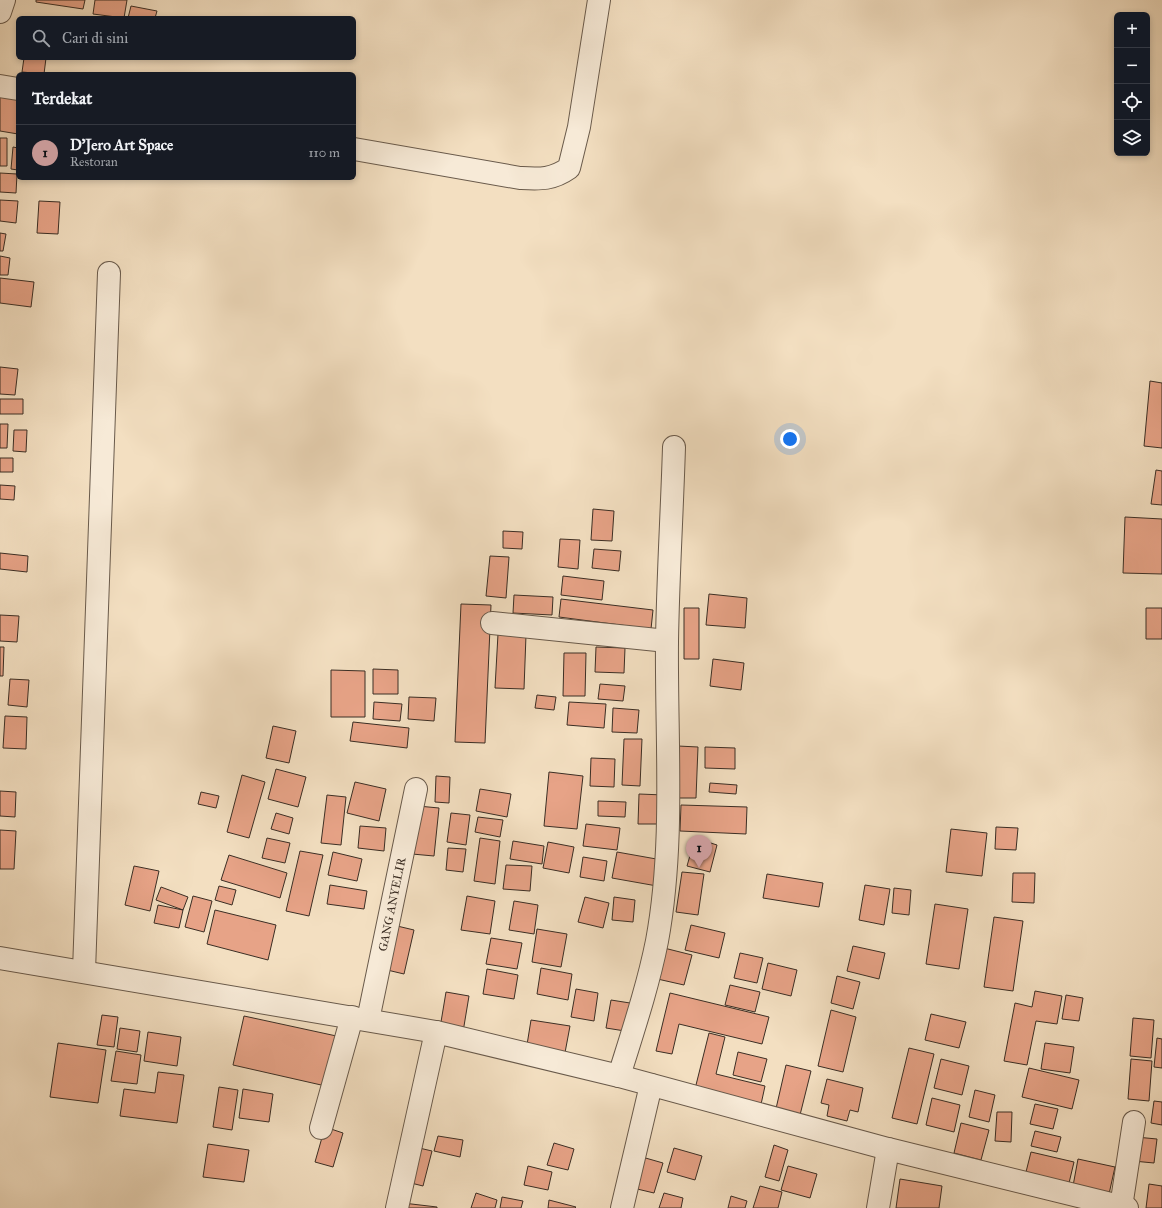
<!DOCTYPE html>
<html lang="id">
<head>
<meta charset="utf-8">
<style>
	body { margin:0; font-family:"IM FELL Great Primer",serif; background:#242831; color:#f1f3f6 }
	.controls { position:absolute; right:12px; top:12px; display:grid; overflow:hidden; border-radius:6px; box-shadow:0 2px 6px #0003 }
	.controls button { width:36px; height:36px; display:grid; place-items:center; padding:0; border:0; border-bottom:1px solid #363941; background:#171b24; color:#f1f3f6; font:20px sans-serif }
	.you { position:absolute; left:790px; top:439px; width:14px; height:14px; margin:-10px; border:3px solid #fff; border-radius:50%; background:#1a73e8; box-shadow:0 0 0 6px #1a73e833 }
	.badge { display:grid; place-items:center; width:26px; height:26px; border-radius:50%; background:#c59692; color:#111; font-size:13px; font-weight:700 }
	.pin { position:absolute; translate:-50% -33px; filter:drop-shadow(0 1px 2px #0008) }
	.pin::after { content:''; position:absolute; top:21px; width:14px; height:12px; background:inherit; clip-path:polygon(0 0,100% 0,50% 100%) }
	.list { margin:0; padding:0; list-style:none }
	h2 { display:flex; justify-content:space-between; align-items:center; height:52px; margin:0; padding:0 16px; font-size:17px }
	h2 small { font-size:13px; font-weight:400; color:#9ea1a6 }
	.list li { display:grid; grid-template-columns:26px 1fr auto; gap:12px; align-items:center; box-sizing:border-box; height:56px; padding:0 16px; border-top:1px solid #363941 }
	.list b { display:block; font-size:15px; white-space:nowrap }
	.list p { margin:0; font-size:13px; white-space:nowrap; color:#9ea1a6 }
	.list em { font-size:13px; font-style:normal; color:#9ea1a6 }
	.icon { flex:none; width:22px; height:22px; fill:none; stroke:currentColor; stroke-width:2; stroke-linecap:round; stroke-linejoin:round }
	.map { position:relative; flex:none; width:1162px; height:1208px; overflow:hidden }
	.search { position:absolute; background:#171b24; box-shadow:0 2px 6px #0003; left:16px; top:16px; width:340px; height:44px; display:flex; align-items:center; gap:10px; box-sizing:border-box; padding:0 14px; border-radius:6px; color:#9ea1a6; font-size:15px }
	.panel { position:absolute; background:#171b24; box-shadow:0 2px 6px #0003; left:16px; top:72px; width:340px; height:108px; border-radius:6px }
	.map>svg:first-child { display:block }
</style>
</head>
<body>
<div class="map">
<svg width="1162" height="1208" viewBox="0 0 1162 1208">
	<rect width="100%" height="100%" fill="#f3dfc1"/>
	<filter id="stains"><feTurbulence type="fractalNoise" baseFrequency=".005" numOctaves="4"/><feColorMatrix values="0 0 0 0 .2 0 0 0 0 .09 0 0 0 0 .02 0 0 0 .5 -.17"/></filter>
	<radialGradient id="worn" r=".72"><stop offset=".6" stop-color="#630" stop-opacity="0"/><stop offset="1" stop-color="#630" stop-opacity=".3"/></radialGradient>
	<path fill="#e7a387" stroke="#3b2e24" d="M36 0H85L83 9 36 2Z
		M95 0H127L124 18 93 14Z
		M131 6 157 11 155 18H128Z
		M24 58H46L44 74 22 72Z
		M0 90 18 93V134L0 131Z
		M0 138H7V166H0Z
		M13 147 18 148V170L11 169Z
		M0 173 17 174 16 193 0 192Z
		M0 200 18 201 16 223 0 221Z
		M39 201 60 202 58 234 37 233Z
		M0 233 6 234 3 251H0Z
		M0 256 10 258 8 275H0Z
		M0 278 34 282 31 307 0 303Z
		M0 367 18 369 15 395 0 394Z
		M1150 381 1162 383V448L1144 446Z
		M0 399H23V414H0Z
		M0 424H8L7 448H0Z
		M14 430H27L26 452 13 451Z
		M0 458H13V472H0Z
		M1156 470 1162 471V505L1151 504Z
		M0 485 15 486 14 500 0 499Z
		M593 509 614 511 612 541 591 540Z
		M1125 517 1162 519V574L1123 573Z
		M503 531 523 532 522 549 503 548Z
		M560 539 580 540 578 569 558 567Z
		M594 549 621 551 619 571 592 568Z
		M0 553 28 556 27 572 0 569Z
		M490 556 509 557 506 598 486 596Z
		M563 576 604 581 602 600 561 595Z
		M709 594 747 598 745 628 706 625Z
		M514 595 553 597 552 615 513 613Z
		M561 599 653 610 651 629 559 617Z
		M461 604 491 605 485 743 455 742Z
		M684 608H699V659H684Z
		M1146 608H1162V639H1146Z
		M0 615 19 616 17 642 0 641Z
		M498 634 526 635 524 689 495 688Z
		M0 647H4L3 676H0Z
		M596 647 625 648 624 673 595 672Z
		M564 653H586L585 696H563Z
		M713 659 744 663 741 690 710 686Z
		M373 669 398 670V694H373Z
		M331 670 365 671V717H331Z
		M10 679 29 680 27 707 8 705Z
		M600 684 625 686 623 701 598 699Z
		M537 695 556 697 554 710 535 708Z
		M409 697 436 698 434 721 408 719Z
		M374 702 402 704 400 721 373 719Z
		M569 702 606 704 604 728 567 725Z
		M613 708 639 710 637 733 612 732Z
		M5 716 27 717 26 749 3 748Z
		M353 722 409 728 407 748 350 741Z
		M273 726 296 731 289 763 266 758Z
		M624 739H642L640 786 622 785Z
		M678 746 698 747 696 798H676Z
		M705 747 735 748V769L705 768Z
		M591 758 615 759 614 787 590 786Z
		M276 769 306 777 298 807 268 799Z
		M549 772 583 776 577 829 544 826Z
		M242 775 265 782 249 838 227 832Z
		M436 776 450 777 449 803 435 802Z
		M355 782 386 789 379 821 347 813Z
		M710 783 737 785 736 794 709 792Z
		M480 789 511 794 507 817 476 811Z
		M0 791 16 792 15 817 0 816Z
		M201 792 219 796 216 808 198 804Z
		M639 794 664 795 663 824H638Z
		M327 795 346 797 341 845 321 843Z
		M598 801 626 802 625 817 598 816Z
		M681 805 747 807 746 834 680 831Z
		M418 806 439 808 434 856 412 854Z
		M276 813 293 818 289 834 271 829Z
		M451 813 470 815 466 845 447 842Z
		M478 817 503 820 500 837 475 832Z
		M586 824 620 828 617 850 583 846Z
		M360 826 386 828 384 851 358 848Z
		M996 827 1018 828 1016 850 995 849Z
		M951 829 987 833 982 876 946 872Z
		M0 830 16 831 14 869H0Z
		M267 838 290 843 285 863 262 858Z
		M480 838 500 841 495 884 474 881Z
		M695 838 717 845 710 872 687 866Z
		M513 841 544 846 542 864 510 859Z
		M548 842 574 847 569 873 543 868Z
		M448 848 466 849 463 872 446 870Z
		M300 851 323 855 309 916 286 911Z
		M333 852 362 859 357 881 328 875Z
		M617 852 662 860 657 886 612 878Z
		M229 855 287 873 280 898 221 880Z
		M583 857 607 861 604 881 580 877Z
		M506 865 532 866 530 891 503 889Z
		M134 866 159 871 150 911 125 905Z
		M682 872 704 874 698 915 676 912Z
		M1013 873H1035L1034 903 1012 902Z
		M767 874 823 883 819 907 763 898Z
		M330 885 367 891 364 909 327 904Z
		M865 885 890 889 884 925 859 920Z
		M219 886 236 890 232 905 215 900Z
		M161 887 188 897 183 910 156 900Z
		M894 888 911 890 909 915 892 913Z
		M193 896 212 901 204 932 185 927Z
		M467 896 495 901 490 934 461 930Z
		M585 897 609 903 603 928 578 922Z
		M614 897 635 900 633 922 612 920Z
		M514 901 538 905 534 934 509 930Z
		M935 904 968 909 959 969 926 964Z
		M158 905 183 910 179 928 154 923Z
		M215 910 276 925 268 960 207 944Z
		M994 917 1023 921 1013 991 984 987Z
		M393 925 414 930 404 974 383 969Z
		M691 925 725 933 719 958 685 950Z
		M537 929 567 934 561 967 532 962Z
		M491 938 522 943 517 969 486 964Z
		M853 946 885 953 879 979 847 971Z
		M660 947 692 955 684 985 653 978Z
		M740 953 763 958 757 983 734 978Z
		M768 963 797 970 791 996 762 989Z
		M541 968 572 974 568 1000 537 994Z
		M487 969 518 975 514 999 483 994Z
		M837 976 860 982 853 1009 831 1003Z
		M730 985 760 992 755 1012 725 1005Z
		M576 989 598 993 594 1021 571 1017Z
		M1035 991 1062 996 1057 1024 1036 1021 1027 1065 1004 1061 1015 1003 1032 1007Z
		M446 992 469 996 463 1032 440 1028Z
		M670 993 769 1017 762 1044 679 1024 672 1054 656 1051Z
		M1066 995 1083 998 1079 1021 1062 1019Z
		M611 1000 630 1003 625 1031 606 1028Z
		M831 1010 856 1017 843 1072 818 1066Z
		M931 1014 966 1022 959 1048 925 1040Z
		M102 1015 118 1017 114 1047 97 1045Z
		M244 1016 341 1037 330 1087 233 1065Z
		M1133 1018 1154 1020 1151 1058 1130 1056Z
		M531 1020 570 1026 564 1058 526 1051Z
		M120 1028 140 1031 137 1052 117 1049Z
		M148 1032 181 1037 177 1066 144 1061Z
		M709 1033 725 1037 716 1074 765 1086 760 1109 694 1093Z
		M1157 1038 1162 1039V1068L1154 1067Z
		M58 1043 106 1050 98 1103 50 1097Z
		M1045 1043 1074 1047 1070 1073 1041 1069Z
		M909 1048 934 1054 917 1124 892 1118Z
		M116 1051 141 1055 137 1084 111 1081Z
		M738 1052 767 1059 761 1082 733 1075Z
		M941 1059 969 1066 962 1095 934 1088Z
		M1131 1059 1152 1061 1149 1101 1128 1099Z
		M786 1065 811 1071 799 1119 775 1113Z
		M1029 1068 1079 1080 1072 1109 1022 1097Z
		M158 1072 184 1075 177 1123 120 1116 124 1089 155 1093Z
		M827 1079 863 1088 858 1112 850 1110 847 1121 827 1116 829 1105 821 1103Z
		M219 1087 238 1090 232 1130 213 1127Z
		M243 1089 273 1094 269 1122 239 1118Z
		M975 1090 995 1095 989 1122 969 1117Z
		M932 1098 960 1105 954 1132 926 1125Z
		M1154 1101 1162 1102V1125L1151 1123Z
		M1035 1104 1058 1109 1053 1129 1030 1124Z
		M997 1112H1012L1011 1142 995 1141Z
		M961 1123 989 1130 981 1160 954 1153Z
		M325 1127 343 1133 333 1167 315 1162Z
		M1035 1131 1061 1137 1057 1152 1031 1146Z
		M438 1136 463 1140 460 1157 434 1151Z
		M1136 1137 1157 1139 1154 1163 1133 1161Z
		M554 1143 574 1149 568 1170 547 1165Z
		M208 1144 249 1150 244 1182 203 1177Z
		M774 1145 788 1150 779 1181 765 1177Z
		M415 1147 432 1151 423 1186 407 1182Z
		M674 1148 702 1156 695 1180 667 1172Z
		M1031 1152 1074 1162 1069 1183 1026 1172Z
		M642 1157 663 1163 654 1193 633 1188Z
		M1078 1159 1115 1167 1109 1194 1073 1186Z
		M528 1166 552 1172 548 1190 524 1185Z
		M788 1166 817 1174 810 1198 781 1190Z
		M900 1179 942 1186 939 1208H896Z
		M1149 1184 1162 1186V1208H1146Z
		M760 1186 782 1192 778 1208H753Z
		M476 1193 497 1200 495 1208H471Z
		M664 1193 683 1198 681 1208H659Z
		M731 1196 747 1201 745 1208H728Z
		M502 1197 523 1201 521 1208H500Z
		M549 1200 576 1207 575 1208H548Z
		M403 1203 437 1207V1208H402Z"/>
	<g fill="none" stroke-linecap="round" stroke-linejoin="round">
		<g stroke="#695a4b" stroke-width="24">
			<g id="minor">
				<path d="M0 12 4 0"/>
				<path d="M0 86 18 89"/>
				<path d="M354 149 520 178C540 179 552 180 569 168L579 127 599 0"/>
				<path d="M492 623 667 641"/>
				<path d="M0 958 436 1032 619 1076 888 1149 1127 1208"/>
				<path d="M84 971 109 273"/>
				<path id="s1" d="M368 1020 416 789"/>
				<path d="M619 1076C633 1031 648 986 657 941 675 843 666 740 667 641 668 577 672 512 674 447"/>
				<path d="M321 1128 352 1017"/>
				<path d="M1121 1207 1134 1122"/>
				<path d="M397 1208 436 1032"/>
				<path d="M622 1208 651 1085"/>
				<path d="M878 1208 888 1149"/>
			</g>
		</g>
		<use href="#minor" stroke="#f7ead7" stroke-width="22"/>
	</g>
	<g text-anchor="middle" dominant-baseline="central" stroke-width="3.5" stroke-linejoin="round" paint-order="stroke">
		<g font-size="12" fill="#3b2e24" stroke="#f7ead7">
			<text stroke="none"><textPath href="#s1" startOffset="118">GANG ANYELIR</textPath></text>
		</g>
	</g>
	<rect width="100%" height="100%" filter="url(#stains)"/>
	<rect width="100%" height="100%" fill="url(#worn)"/>
</svg>
<div class="controls">
<button>+</button>
<button>−</button>
<button><svg class="icon" aria-label="locate" viewBox="0 0 24 24"><circle cx="12" cy="12" r="6"/><path d="M12 2v4M12 18v4M2 12h4M18 12h4"/></svg></button>
<button><svg class="icon" aria-label="layers" viewBox="0 0 24 24"><path d="M12 4l9 5-9 5-9-5zM3 14l9 5 9-5"/></svg></button>
</div>
<div class="you"></div>
<div class="pin badge" style="left:699px;top:868px">1</div>
<div class="search"><svg class="icon" aria-label="search" viewBox="0 0 24 24"><circle cx="10" cy="10" r="6"/><path d="M15 15l6 6"/></svg>Cari di sini</div>
<section class="panel">
<h2>Terdekat<small></small></h2>
<ul class="list">
<li><span class="badge">1</span><div><b>D'Jero Art Space</b><p>Restoran</p></div><em>110 m</em></li>
</ul>
</section>
</div>
</body>
</html>
